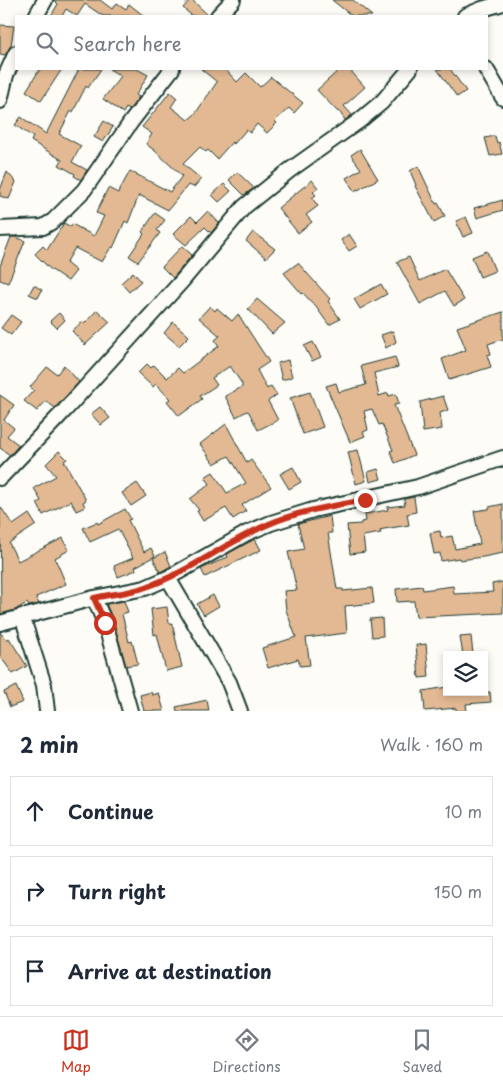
<!DOCTYPE html>
<html lang="en">
<head>
<meta charset="utf-8">
<style>
	body { margin:0; font-family:"Playpen Sans",sans-serif; background:#f2f2f3; color:#1f2937 }
	.controls { position:absolute; right:15px; bottom:15px; display:grid; overflow:hidden; border-radius:0px; box-shadow:0 2px 8px #0003 }
	.controls button { width:45px; height:45px; display:grid; place-items:center; padding:0; border:0; border-bottom:1px solid #e0e1e3; background:#fff; color:#1f2937; font:25px sans-serif }
	.stop { position:absolute; width:15px; height:15px; margin:-11px; border:4px solid #c8321e; border-radius:50%; background:#fff }
	.stop.end { background:#c8321e; border-color:#fff; box-shadow:0 1px 5px #0008 }
	.list { margin:0; padding:0; list-style:none }
	h2 { display:flex; justify-content:space-between; align-items:center; height:65px; margin:0; padding:0 20px; font-size:21px }
	h2 small { font-size:16px; font-weight:400; color:#747a83 }
	.list li { display:grid; grid-template-columns:32px 1fr auto; gap:15px; align-items:center; box-sizing:border-box; height:70px; margin:0 10px 10px; padding:0 10px; border:1px solid #e0e1e3; border-radius:0px }
	.list b { display:block; font-size:19px; white-space:nowrap }
	.list em { font-size:16px; font-style:normal; color:#747a83 }
	.icon { flex:none; width:28px; height:28px; fill:none; stroke:currentColor; stroke-width:2; stroke-linecap:round; stroke-linejoin:round }
	.map { position:relative; flex:none; width:503px; height:711px; overflow:hidden }
	.search { position:absolute; background:#fff; box-shadow:0 2px 8px #0003; left:15px; right:15px; top:15px; height:55px; display:flex; align-items:center; gap:12px; box-sizing:border-box; padding:0 18px; border-radius:0px; color:#747a83; font-size:19px }
	.sheet { height:305px; background:#fff }
	nav { display:flex; justify-content:space-around; align-items:center; box-sizing:border-box; height:70px; border-top:1px solid #e0e1e3; background:#fff; font-size:14px; color:#747a83 }
	nav a { display:grid; justify-items:center; gap:2px }
	nav .on { color:#c8321e }
	.map>svg:first-child { display:block }
</style>
</head>
<body>
<div class="map">
<svg width="503" height="711" viewBox="0 0 503 711">
	<rect width="100%" height="100%" fill="#fdfcf7"/>
	<filter id="ink" filterUnits="userSpaceOnUse"><feTurbulence type="fractalNoise" baseFrequency=".02" numOctaves="2"/><feDisplacementMap in="SourceGraphic" scale="10" xChannelSelector="R" yChannelSelector="G"/><feConvolveMatrix kernelMatrix="1 2 1 2 8 2 1 2 1" color-interpolation-filters="sRGB"/></filter>
	<g filter="url(#ink)">
		<path fill="#e2b993" stroke="#1f3d34" d="M54 0H100L112 9 117 3 126 9 129 4 144 16H103L85 4 77 16 66 9 62 16H51L58 4Z
			M190 0H192L209 16H192L183 8Z
			M332 0H353L372 16H352Z
			M0 25 14 26 11 46 5 55 0 54Z
			M40 69H62L41 101 26 91Z
			M79 69H101L88 88 86 86 73 112 71 111 59 134 81 146 72 162 87 170 81 180 74 176 75 174 59 165 62 160 31 141 33 137 15 125 21 117 46 134Z
			M109 69H137L148 75 136 95 139 97 129 110 126 108 123 113 103 99 121 76Z
			M201 69H225L237 82 246 73 260 87 271 77 303 103 294 113 289 108 275 121 277 123 267 133 257 124 250 133 246 130 234 144 232 142 217 159 208 150 206 152 200 147 183 164 201 179 194 187 188 185 168 210 139 195 128 223 125 221 113 248 111 247 102 262 75 248 66 263 76 271 68 281 49 268 35 254 43 246 47 250 64 223 71 227 72 224 94 236 104 216 96 213 108 188 118 193 130 171 170 192 182 176 154 150 146 144 152 134 142 127 170 92 177 98 171 107 188 120 195 114 217 82Z
			M340 69H349L365 87 344 106 352 115 345 120 339 111 338 112 317 90Z
			M437 69H450L466 91 457 97Z
			M104 121 113 127 103 142 94 137Z
			M495 136 497 143 499 142 502 154 490 156 485 138Z
			M360 149 378 179 358 190V189L354 191 346 178 361 169 351 155Z
			M418 166 436 204 438 203 445 216 434 222 415 186 416 185 410 171Z
			M7 172 16 182 9 199 0 196V190Z
			M237 172 254 188 244 195 229 180Z
			M312 180 318 188 313 192 316 195 312 198 318 206 306 215 312 222 298 233 278 208Z
			M224 184 231 191 219 202 212 195Z
			M503 200V210L477 218 474 208Z
			M208 211 219 223 211 233 205 227 186 245 173 234 191 216 197 222Z
			M155 213 165 220 157 230 160 233 138 262 129 256 144 234 142 232Z
			M466 217 473 233 463 237 456 221Z
			M253 232 275 249 266 258 246 241Z
			M349 234 357 246 349 251 341 240Z
			M11 237H16L25 241 8 283 0 280V266Z
			M182 246 192 255 173 278 162 267Z
			M487 251 495 271 480 277 472 257Z
			M409 257 420 281 445 269 464 300 454 306 445 291 420 304 397 262Z
			M298 263 330 299 328 301 340 319 329 325 316 307 303 293 302 294 284 273Z
			M133 272 141 281 129 292 121 283Z
			M381 284 387 294 360 309 354 299Z
			M34 285 42 290 38 298 29 294Z
			M257 299 285 323 272 334 248 309Z
			M210 306 215 311 217 308 232 321 238 314 269 362 257 370 267 389 271 386 277 395 268 401 278 420 258 430 249 412 247 411 236 417 225 396 242 387V384L230 366 212 378 217 385 200 396 202 399 179 416 167 401 170 399 156 384 153 387 138 373 147 364 151 368 154 365 167 378 178 368 183 373 219 346 215 340 220 336 199 318Z
			M97 310 110 322 85 345 72 331 83 321 85 323Z
			M503 312V339L488 344 491 354 487 355 491 367 449 380 442 359 466 350 457 327Z
			M59 313 65 320 57 328 50 321Z
			M11 315 21 322 11 335 1 328Z
			M173 322 189 336 179 346 164 333Z
			M393 331 396 342 386 348 381 335Z
			M313 342 321 357 312 361 304 346Z
			M395 357 398 367 374 373 379 396 388 393 389 396 396 394 399 404 394 405 414 455 395 463 390 451 393 450 382 424 379 425 372 409 364 411 368 430 363 432 365 436 350 442 326 386 336 383 339 392 366 385 361 366Z
			M288 360 292 377 282 380 278 363Z
			M64 365 79 382 55 408 46 401 37 411 24 401 34 390 30 387 47 367 57 374Z
			M310 392 323 427 303 434 290 398Z
			M0 395 14 405 4 420 14 428 7 436 19 445 10 455 0 448Z
			M443 396 448 410 440 413 442 429 423 432 420 402Z
			M100 407 110 418 101 425 91 414Z
			M226 424 247 463 251 460 271 487 242 505 246 511 233 519 226 508 203 521 197 511 199 510 190 499 210 484 205 477 213 472 227 493 246 483 229 456 214 464 200 444Z
			M358 450 366 481 356 484 348 452Z
			M59 451 67 459 64 461 86 500 83 502 85 507 76 511 71 501 43 515 37 503 41 501 34 488 56 476 46 464Z
			M293 467 301 482 289 489 280 474Z
			M378 469 381 479 370 482 368 472Z
			M137 483 146 496 131 506 122 493Z
			M414 497 416 512 407 514 409 525 384 529 380 530 381 533 363 536 365 552 350 554 347 525 361 524V522L366 521 365 514 388 510 387 507 405 505 404 499Z
			M503 504V553L483 557 460 560 459 558 441 561 440 553 434 554 430 533 440 531 441 538 452 536 455 549 480 544 474 511 489 509V507Z
			M0 506 13 525 29 514 36 525 9 543 18 561 63 538 69 550 55 558 66 584 36 597 39 604 29 606 27 603 15 610 1 614Z
			M125 509 131 519 128 520 144 552 151 548 155 556 135 567 136 570 118 577 114 566 133 558 118 529 90 542 83 528 97 522 98 524Z
			M330 516 332 533H328L337 589H343V591L372 588 374 603 345 606 347 633 306 638 310 665 300 666 298 659 268 668 262 648 296 637 286 610 284 591 297 590 288 552 304 549 298 524Z
			M255 539 261 550 205 577 201 569 228 557 227 554Z
			M165 552 171 566 160 572 153 558Z
			M503 582V613L416 617 414 601 397 602 396 589 422 586 423 590 453 586 454 594 493 592 492 584Z
			M213 595 219 606 204 615 197 604Z
			M124 601 128 612 122 614 129 642 132 641 138 664 126 666 113 620 106 604Z
			M167 607 169 623H172L182 667 166 671 157 634 154 635 151 609Z
			M382 618 383 636 372 637 370 619Z
			M0 632 6 640 9 638 27 666 13 674 0 656Z
			M471 636 473 654 463 655 460 637Z
			M426 644 429 677 419 678 416 645Z
			M16 686 23 702 10 707 4 692Z
			M447 687V692H490L491 702 466 704 467 711H456V708L425 711 423 691Z
			M151 692 152 695 159 693 164 711H144L140 695Z
			M207 700 209 711H177L176 707Z"/>
		<g fill="none" stroke-linecap="round" stroke-linejoin="round">
			<g stroke="#1f3d34" stroke-width="18">
				<path id="minor" d="M36 16 45 0
					M218 16 233 0
					M465 16 482 9 503 3
					M486 69 503 98
					M0 101 6 75 16 53
					M0 229 43 227 53 221 84 190 131 122 172 69
					M0 478 65 410 182 281 244 207 290 170 359 121 382 102 410 69
					M168 578 229 682 240 711
					M94 598 105 623 130 711
					M22 616 44 685 47 711
					M0 623 94 598 145 588 168 578 247 533 271 523 313 510 418 487 503 458"/>
			</g>
			<use href="#minor" stroke="#fdfcf7" stroke-width="14"/>
		</g>
	</g>
	<g fill="none" stroke-linecap="round" stroke-linejoin="round" filter="url(#ink)">
		<path stroke="#c8321e" stroke-width="6" d="M105 623 94 598C111 594 130 593 146 587 190 572 226 542 269 524 299 511 333 506 365 500"/>
	</g>
</svg>
<div class="controls">
<button><svg class="icon" aria-label="layers" viewBox="0 0 24 24"><path d="M12 4l9 5-9 5-9-5zM3 14l9 5 9-5"/></svg></button>
</div>
<div class="stop" style="left:105px;top:623px"></div>
<div class="stop end" style="left:365px;top:500px"></div>
<div class="search"><svg class="icon" aria-label="search" viewBox="0 0 24 24"><circle cx="10" cy="10" r="6"/><path d="M15 15l6 6"/></svg>Search here</div>
</div>
<section class="sheet">
<h2>2 min<small>Walk · 160 m</small></h2>
<ul class="list">
<li><svg class="icon" aria-label="ahead" viewBox="0 0 24 24"><path d="M12 20V5M6 11l6-6 6 6"/></svg><div><b>Continue</b></div><em>10 m</em></li>
<li><svg class="icon" aria-label="right" viewBox="0 0 24 24"><path d="M7 20v-9h11M14 6l5 5-5 5"/></svg><div><b>Turn right</b></div><em>150 m</em></li>
<li><svg class="icon" aria-label="arrive" viewBox="0 0 24 24"><path d="M6 21V4h12l-3 4 3 4H6"/></svg><div><b>Arrive at destination</b></div></li>
</ul>
</section>
<nav>
<a class="on"><svg class="icon" aria-label="map" viewBox="0 0 24 24"><path d="M3 6l6-2 6 2 6-2v14l-6 2-6-2-6 2zM9 4v14M15 6v14"/></svg>Map</a>
<a><svg class="icon" aria-label="directions" viewBox="0 0 24 24"><path d="M12 3l9 9-9 9-9-9zM9 14v-3h6M13 9l2 2-2 2"/></svg>Directions</a>
<a><svg class="icon" aria-label="saved" viewBox="0 0 24 24"><path d="M7 4h10v16l-5-4-5 4z"/></svg>Saved</a>
</nav>
</body>
</html>
